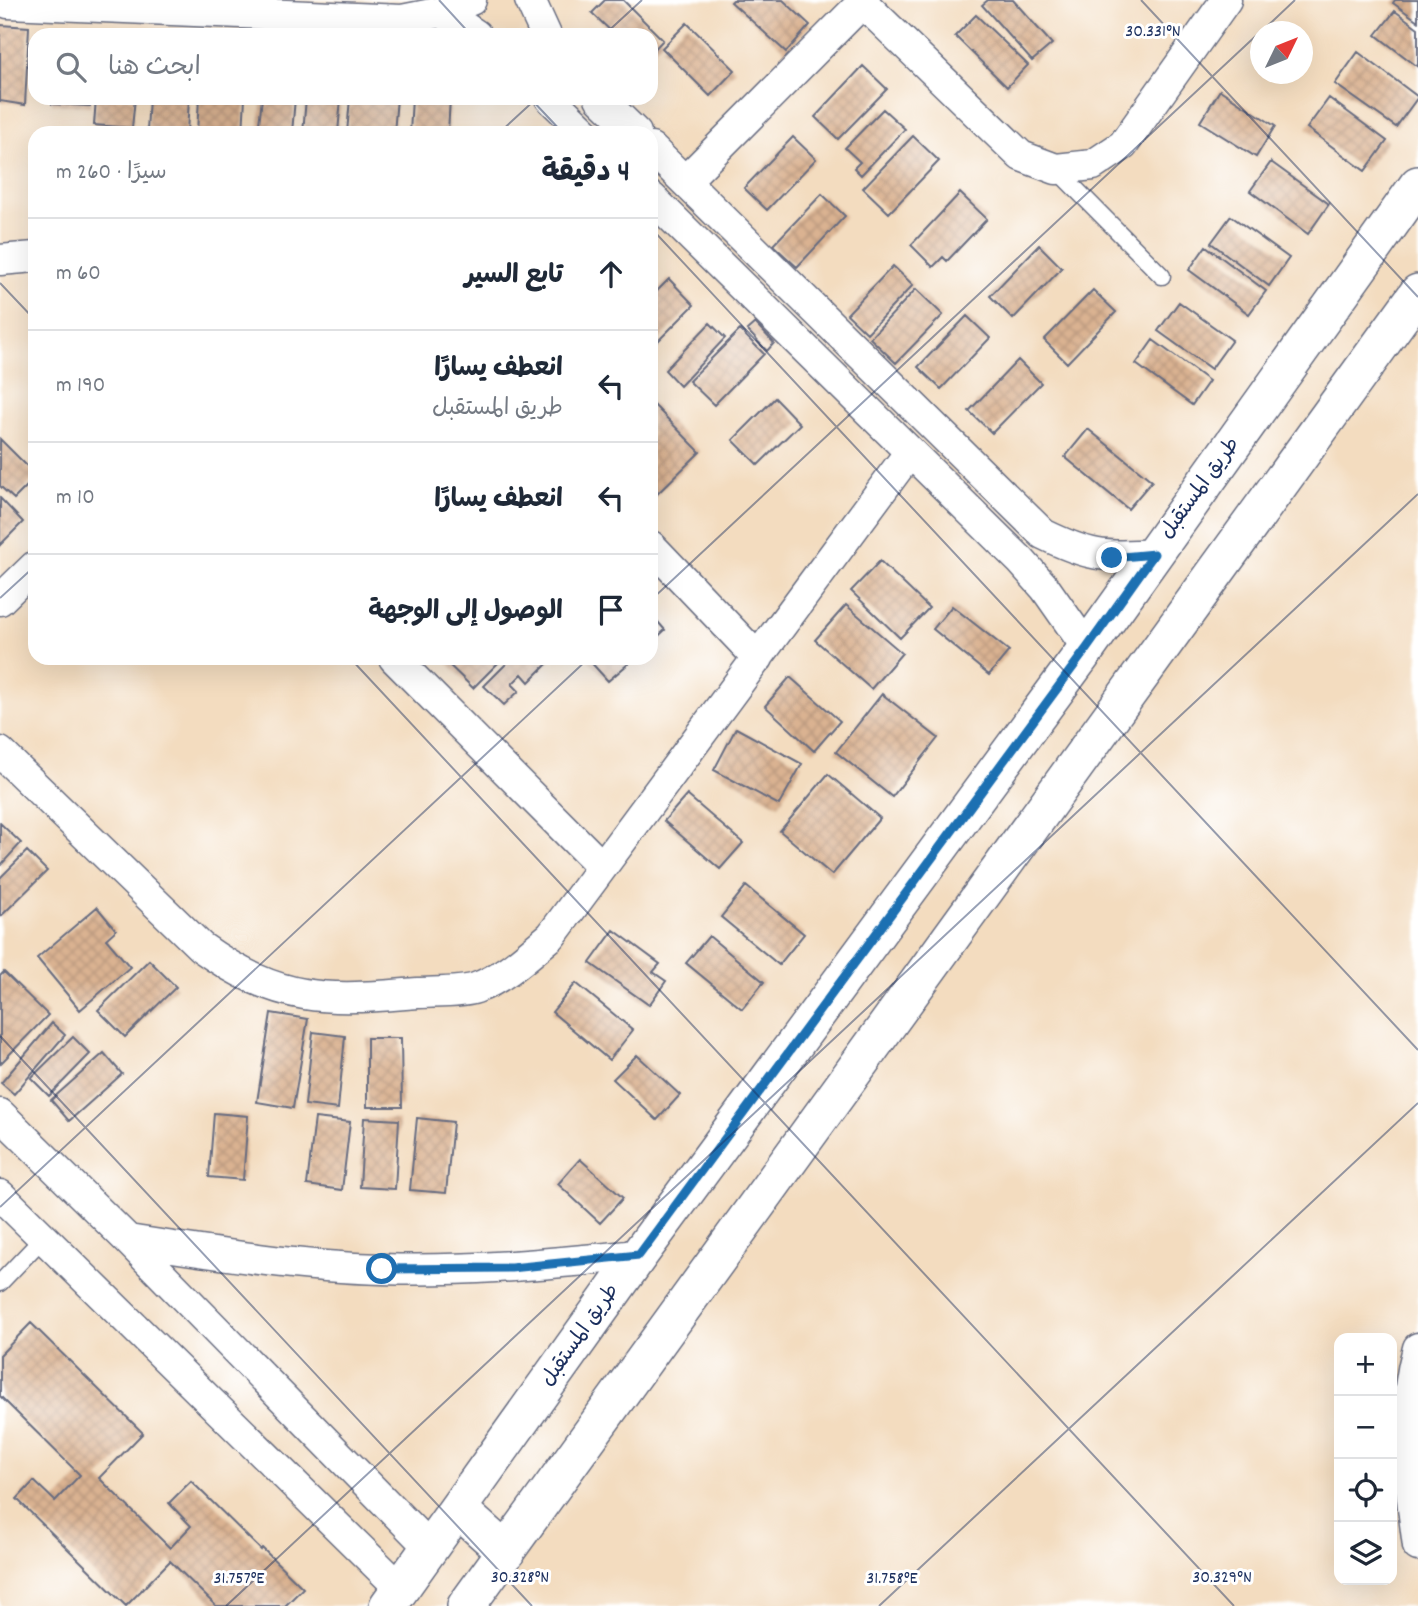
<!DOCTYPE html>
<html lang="ar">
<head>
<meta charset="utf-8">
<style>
	body { margin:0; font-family:Dekko,"Playpen Sans Arabic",sans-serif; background:#f6f6f7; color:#1f2937; direction:rtl }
	.controls { position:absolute; right:21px; bottom:21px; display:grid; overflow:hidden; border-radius:14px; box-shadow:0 7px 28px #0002 }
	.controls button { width:63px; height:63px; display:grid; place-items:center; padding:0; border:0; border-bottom:2px solid #e0e1e3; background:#fff; color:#1f2937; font:35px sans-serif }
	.compass { position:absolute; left:1250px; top:21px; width:63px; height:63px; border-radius:50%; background:#fff; box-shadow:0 7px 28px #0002; rotate:47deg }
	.stop { position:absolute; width:21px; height:21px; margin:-16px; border:5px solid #1f6fb2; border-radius:50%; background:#fff }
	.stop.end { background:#1f6fb2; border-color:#fff; box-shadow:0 2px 7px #0008 }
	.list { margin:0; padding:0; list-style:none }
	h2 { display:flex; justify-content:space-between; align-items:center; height:91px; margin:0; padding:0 28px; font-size:30px }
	h2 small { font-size:23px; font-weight:400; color:#747a83 }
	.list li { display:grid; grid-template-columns:46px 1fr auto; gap:21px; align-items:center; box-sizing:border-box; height:112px; padding:0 28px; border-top:2px solid #e0e1e3 }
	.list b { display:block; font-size:26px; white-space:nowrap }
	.list p { margin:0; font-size:23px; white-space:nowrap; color:#747a83 }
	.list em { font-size:23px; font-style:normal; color:#747a83 }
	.icon { flex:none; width:38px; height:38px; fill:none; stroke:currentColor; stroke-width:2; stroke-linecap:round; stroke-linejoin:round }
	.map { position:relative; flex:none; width:1418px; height:1606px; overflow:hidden; direction:ltr }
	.search { position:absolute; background:#fff; box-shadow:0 7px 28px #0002; left:28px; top:28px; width:630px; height:77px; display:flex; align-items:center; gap:18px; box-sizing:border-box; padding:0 24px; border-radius:21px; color:#747a83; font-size:26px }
	.panel { position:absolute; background:#fff; box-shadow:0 7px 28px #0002; left:28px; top:126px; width:630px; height:539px; border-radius:21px; direction:rtl }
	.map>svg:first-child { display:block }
</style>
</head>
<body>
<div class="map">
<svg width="1418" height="1606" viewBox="0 0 1418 1606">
	<defs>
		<pattern id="building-cross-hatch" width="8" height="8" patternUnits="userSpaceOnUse" patternTransform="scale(1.75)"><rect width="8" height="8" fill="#dab291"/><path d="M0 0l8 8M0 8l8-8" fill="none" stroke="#ba997f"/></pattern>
	</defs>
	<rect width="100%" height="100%" fill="#fff"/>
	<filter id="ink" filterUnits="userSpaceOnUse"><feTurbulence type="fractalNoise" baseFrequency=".0143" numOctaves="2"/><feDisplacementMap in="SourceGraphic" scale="14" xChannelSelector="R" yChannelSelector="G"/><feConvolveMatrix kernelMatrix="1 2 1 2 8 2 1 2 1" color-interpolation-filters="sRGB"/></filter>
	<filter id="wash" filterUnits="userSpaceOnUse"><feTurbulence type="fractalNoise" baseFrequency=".00686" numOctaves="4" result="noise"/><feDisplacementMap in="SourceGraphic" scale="28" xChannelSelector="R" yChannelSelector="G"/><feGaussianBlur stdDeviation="1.57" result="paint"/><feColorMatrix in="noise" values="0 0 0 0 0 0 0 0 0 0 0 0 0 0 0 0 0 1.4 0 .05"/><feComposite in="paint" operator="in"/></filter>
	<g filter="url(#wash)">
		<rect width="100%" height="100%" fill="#f3dcbf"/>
		<g id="blocks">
			<path fill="url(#building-cross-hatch)" d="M605 0H623L663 40 651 53V35H615L592 13Z
				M733 0H783L810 25 786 52 731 2Z
				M988 0H1013L1052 44 1032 61 982 5Z
				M1395 0H1418V21L1393 3Z
				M1395 11 1418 28V67L1376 35Z
				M976 15 1028 65 1007 87 955 36Z
				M687 23 735 70 710 96 662 48Z
				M0 25 29 27 25 105 0 101Z
				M1358 52 1418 97 1396 127 1335 84Z
				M863 66 887 89 838 139 815 117Z
				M1220 90 1275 126 1256 157 1200 122Z
				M52 98H91L90 106 52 104Z
				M96 98H135L132 128 94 125Z
				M149 98H189L187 133 147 131Z
				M199 98H245L243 133H197Z
				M262 98H295L292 133H258Z
				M306 98H341L338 133H303Z
				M350 98H397L394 133H347Z
				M412 98H450L448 133H410Z
				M1329 98 1387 141 1365 171 1307 128Z
				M883 109 905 129 861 175 854 168 860 162 845 148Z
				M913 136 939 161 889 213 863 188Z
				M793 137 816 159 767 210 744 188Z
				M1271 162 1329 204 1308 234 1250 191Z
				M960 193 987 219 947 261 943 257 933 267 911 245Z
				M822 194 845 216 797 267 773 245Z
				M1231 216 1289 258 1269 286 1211 243Z
				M1039 245 1062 268 1013 319 990 296Z
				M1206 246 1266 291 1249 314 1189 270Z
				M893 266 913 285 867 333 847 314Z
				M669 279 694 305 651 348V297Z
				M916 289 943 315 896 363 870 338Z
				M1093 290 1116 312 1067 363 1044 340Z
				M1179 302 1232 340 1211 369 1158 331Z
				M967 316 990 338 941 389 918 367Z
				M710 323 725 338 680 386 665 370Z
				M755 323 774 343 767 351 747 330Z
				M740 330 764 354 714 405 689 381Z
				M1153 340 1209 381 1192 405 1136 364Z
				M1018 360 1041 383 992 433 969 411Z
				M775 398 800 424 758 465 733 440Z
				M651 402 700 452 651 500Z
				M1088 429 1152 481 1128 509 1065 457Z
				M0 439 35 474V478L14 499 0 486Z
				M0 498 23 522 0 545Z
				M880 561 929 608 900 638 851 591Z
				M846 605 902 653 871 689 815 640Z
				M952 606 1009 651 989 675 933 629Z
				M651 614 665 630 651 643Z
				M442 658H503L473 688Z
				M512 658H548L550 661 529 682 522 674 512 684 519 691 504 705 484 686Z
				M587 658H635L608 681Z
				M790 677 840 721 814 751 765 706Z
				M882 694 938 738 892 797 836 752Z
				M736 728 802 764 779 805 714 770Z
				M828 774 880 818 832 875 780 831Z
				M687 795 743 843 720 869 664 821Z
				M0 823 21 843 0 866Z
				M27 851 47 871 0 917V878Z
				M746 886 804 934 779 965 721 917Z
				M97 907 116 930 106 939 130 967 80 1010 37 958Z
				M614 930 660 964 653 972 666 981 649 1005 590 963Z
				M709 936 764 982 742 1009 686 963Z
				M149 960 176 987 125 1037 98 1010Z
				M4 972 48 1015 0 1064V976Z
				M576 983 633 1030 609 1060 552 1012Z
				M271 1013 308 1019 293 1108 257 1102Z
				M52 1023 65 1035 14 1094 1 1083Z
				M313 1032 345 1036 338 1109 305 1105Z
				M73 1037 90 1054 49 1096 31 1078Z
				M367 1038H401L402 1107H367Z
				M104 1053 122 1074 69 1121 51 1100Z
				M637 1055 680 1095 657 1120 613 1079Z
				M214 1113 248 1116 243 1180 209 1177Z
				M315 1118 350 1122 342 1190 307 1185Z
				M364 1118 399 1120 395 1189 360 1187Z
				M417 1118 453 1122 446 1193 410 1190Z
				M580 1159 623 1198 600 1223 558 1184Z
				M31 1323 143 1433 99 1478 170 1548 191 1526 169 1503 191 1481 261 1550 262 1548 303 1588 285 1606H216L170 1561 126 1606 17 1499 34 1481 55 1501 80 1475 0 1396V1355Z"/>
		</g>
	</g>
	<g filter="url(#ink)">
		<use href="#blocks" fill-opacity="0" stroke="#676c80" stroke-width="2"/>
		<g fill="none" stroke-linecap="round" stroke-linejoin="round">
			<g stroke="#676c80" stroke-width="19">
				<path id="service" d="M1056 169 1162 276
					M0 1283 43 1238"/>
			</g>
			<g stroke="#676c80" stroke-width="33">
				<path id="minor" d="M0 0 8 3 402 20 442 12 471 0
					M530 0 546 35
					M863 3 1021 156 1056 169 1093 165 1123 145 1226 0
					M442 12 476 35
					M550 98 586 133
					M600 98 636 133
					M651 148 1043 534C1088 556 1104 558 1154 554
					M685 181 865 0
					M651 197 1021 561 1045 588 1087 648
					M0 260 35 257
					M651 546 758 658
					M0 600 35 566
					M394 658 602 867
					M0 752 201 947C280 1003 325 1001 418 993 434 992 462 993 476 988 504 978 528 955 551 936L910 452
					M0 1114 128 1240 430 1548
					M0 1195 401 1589
					M128 1240C212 1253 297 1267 382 1269 468 1272 553 1263 639 1255
					M1418 1348C1399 1415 1409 1478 1418 1546"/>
			</g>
			<g stroke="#676c80" stroke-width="40">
				<path id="tertiary" d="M458 1509 506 1552
					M388 1606 639 1255 1087 648 1418 185
					M466 1606 1418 293"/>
			</g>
			<use href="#service" stroke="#fff" stroke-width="16"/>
			<use href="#minor" stroke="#fff" stroke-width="30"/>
			<use href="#tertiary" stroke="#fff" stroke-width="37"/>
		</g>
	</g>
	<g fill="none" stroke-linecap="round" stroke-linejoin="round" filter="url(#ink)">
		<path stroke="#1f6fb2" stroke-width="9" d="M382 1269 511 1268 639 1255 1087 648 1154 554 1112 558"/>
	</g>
	<path fill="none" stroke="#1b2f5e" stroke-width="2" stroke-opacity="0.45" d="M439 0 471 35M1141 0 1418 297M1261 32 1295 0M604 35 642 0M530 98 563 133M499 133 537 98M651 228 1418 1050M0 283 35 320M0 598 35 566M651 600 1260 32M350 658 1234 1606M0 1036 532 1606M0 1207 589 658M226 1606 1418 494M879 1606 1418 1103"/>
	<g text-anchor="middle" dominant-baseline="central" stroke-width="6" stroke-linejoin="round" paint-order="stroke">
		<g font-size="21" fill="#1b2f5e" stroke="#fff">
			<text transform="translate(1201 489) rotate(-54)">طريق المستقبل</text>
			<text transform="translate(581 1336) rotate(-55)">طريق المستقبل</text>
		</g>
	</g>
	<g font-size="18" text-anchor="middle" fill="#1b2f5e" stroke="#fff" stroke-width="6" stroke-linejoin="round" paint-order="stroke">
		<text x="1153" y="36">30.331°N</text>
		<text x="520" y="1582">30.328°N</text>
		<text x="1222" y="1582">30.329°N</text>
		<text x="239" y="1583">31.757°E</text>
		<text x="892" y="1583">31.758°E</text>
	</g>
</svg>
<div class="controls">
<button>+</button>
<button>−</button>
<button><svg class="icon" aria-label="locate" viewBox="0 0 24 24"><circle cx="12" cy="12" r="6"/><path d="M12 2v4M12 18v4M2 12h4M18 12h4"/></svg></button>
<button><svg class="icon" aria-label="layers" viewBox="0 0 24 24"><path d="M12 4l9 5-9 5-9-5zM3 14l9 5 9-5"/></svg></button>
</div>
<svg class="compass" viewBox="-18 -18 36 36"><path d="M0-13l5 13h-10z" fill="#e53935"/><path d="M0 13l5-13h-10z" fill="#747a83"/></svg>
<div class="stop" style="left:382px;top:1269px"></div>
<div class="stop end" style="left:1112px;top:558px"></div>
<div class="search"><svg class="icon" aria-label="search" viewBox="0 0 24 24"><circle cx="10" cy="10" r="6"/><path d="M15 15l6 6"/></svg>ابحث هنا</div>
<section class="panel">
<h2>4 دقيقة<small>سيرًا · 260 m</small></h2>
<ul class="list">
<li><svg class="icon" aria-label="ahead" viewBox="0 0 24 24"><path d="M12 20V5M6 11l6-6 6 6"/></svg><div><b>تابع السير</b></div><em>60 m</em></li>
<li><svg class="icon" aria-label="left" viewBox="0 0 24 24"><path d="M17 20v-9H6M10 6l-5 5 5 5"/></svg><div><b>انعطف يسارًا</b><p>طريق المستقبل</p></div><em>190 m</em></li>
<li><svg class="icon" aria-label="left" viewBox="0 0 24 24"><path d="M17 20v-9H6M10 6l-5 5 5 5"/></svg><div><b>انعطف يسارًا</b></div><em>10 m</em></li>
<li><svg class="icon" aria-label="arrive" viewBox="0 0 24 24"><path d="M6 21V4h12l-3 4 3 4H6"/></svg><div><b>الوصول إلى الوجهة</b></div></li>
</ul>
</section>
</div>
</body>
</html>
